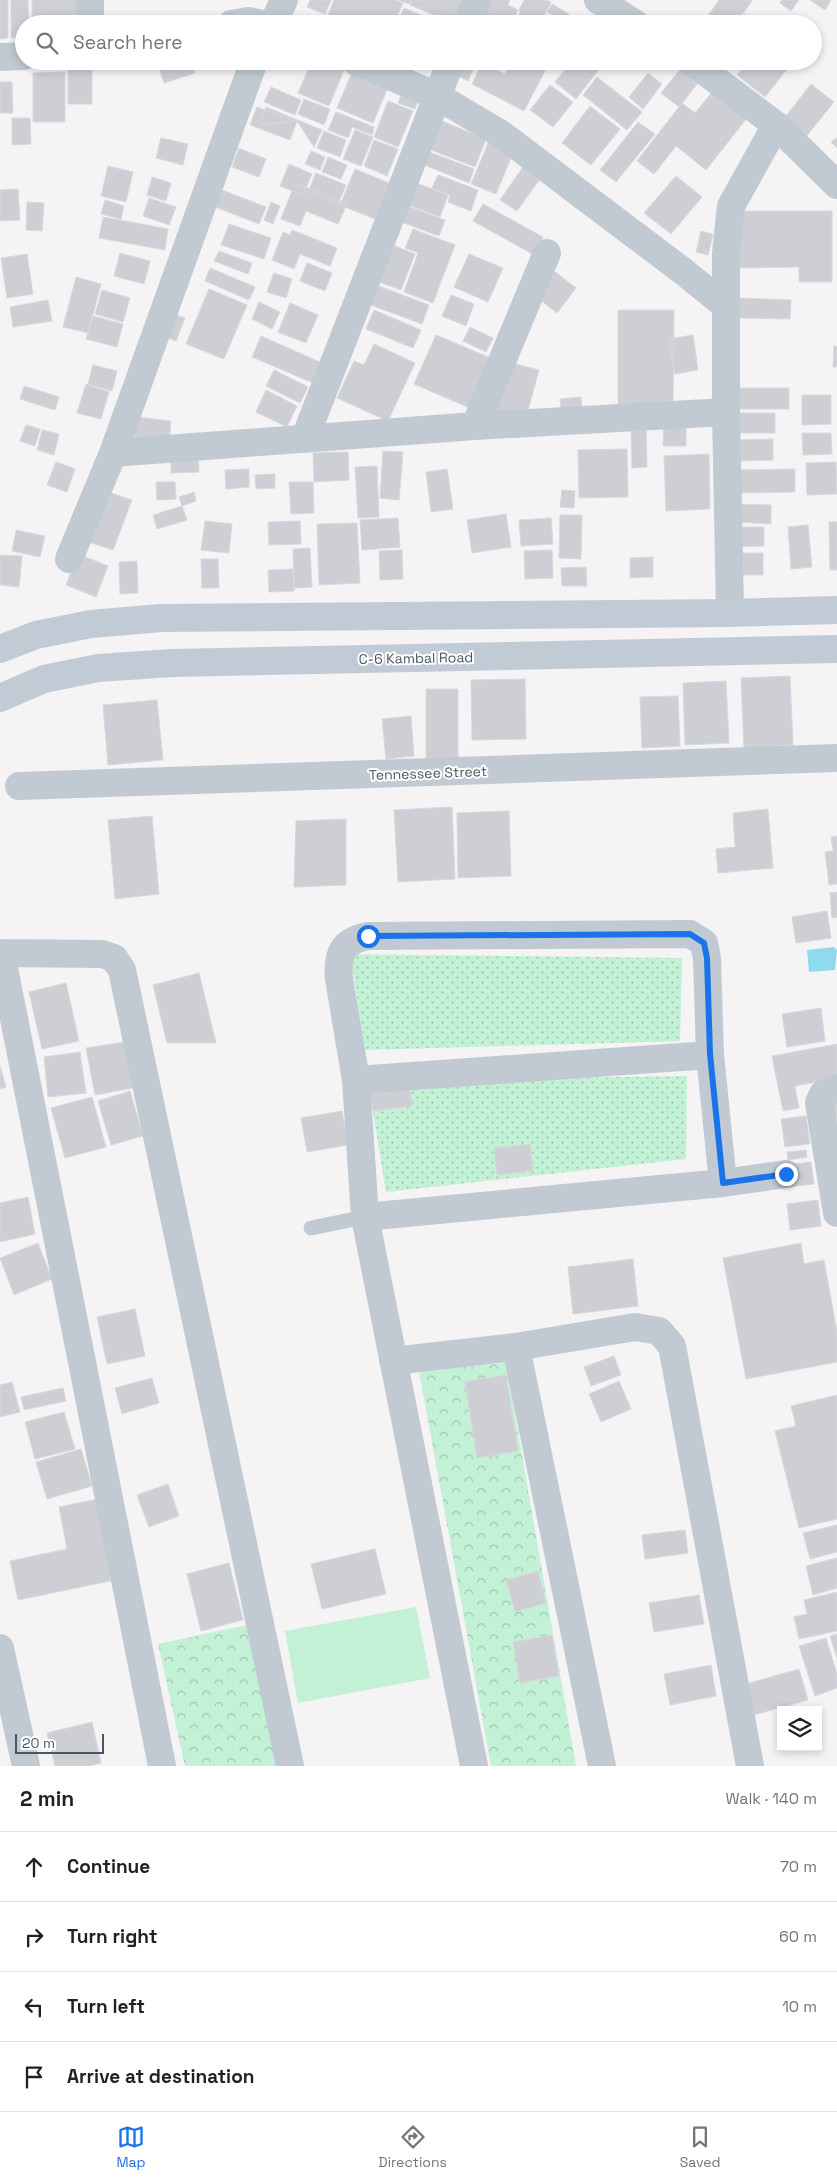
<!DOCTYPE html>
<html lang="en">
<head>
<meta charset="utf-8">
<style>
	body { margin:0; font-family:"Space Grotesk",sans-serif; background:#f6f6f6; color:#202124 }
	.controls { position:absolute; right:15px; bottom:15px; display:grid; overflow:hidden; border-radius:0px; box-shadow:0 2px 8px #0003 }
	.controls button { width:45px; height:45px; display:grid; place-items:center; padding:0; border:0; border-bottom:1px solid #e0e0e0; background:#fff; color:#202124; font:25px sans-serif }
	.scale { position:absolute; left:15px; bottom:12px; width:89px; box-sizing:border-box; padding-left:5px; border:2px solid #4a5661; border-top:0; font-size:14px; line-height:18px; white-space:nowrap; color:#4a5661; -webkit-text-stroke:4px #fff; paint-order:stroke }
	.stop { position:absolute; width:15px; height:15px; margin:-11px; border:4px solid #1a73e8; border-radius:50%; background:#fff }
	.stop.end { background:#1a73e8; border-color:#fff; box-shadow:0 1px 5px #0008 }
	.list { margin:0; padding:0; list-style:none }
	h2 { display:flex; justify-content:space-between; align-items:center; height:65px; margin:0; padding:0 20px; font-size:21px }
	h2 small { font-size:16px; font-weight:400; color:#757577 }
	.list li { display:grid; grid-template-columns:32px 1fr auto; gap:15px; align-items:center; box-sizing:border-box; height:70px; padding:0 20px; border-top:1px solid #e0e0e0 }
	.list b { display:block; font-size:19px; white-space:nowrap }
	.list em { font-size:16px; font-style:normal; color:#757577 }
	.icon { flex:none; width:28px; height:28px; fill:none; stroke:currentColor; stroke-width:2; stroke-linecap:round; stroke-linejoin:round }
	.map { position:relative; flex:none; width:837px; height:1766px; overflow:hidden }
	.search { position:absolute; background:#fff; box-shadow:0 2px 8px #0003; left:15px; right:15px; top:15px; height:55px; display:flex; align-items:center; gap:12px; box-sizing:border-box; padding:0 18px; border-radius:28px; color:#757577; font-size:19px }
	.sheet { height:345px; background:#fff }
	nav { display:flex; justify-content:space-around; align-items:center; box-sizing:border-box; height:70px; border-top:1px solid #e0e0e0; background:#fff; font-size:14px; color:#757577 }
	nav a { display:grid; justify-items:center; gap:2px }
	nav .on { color:#1a73e8 }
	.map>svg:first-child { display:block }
</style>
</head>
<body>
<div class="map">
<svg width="837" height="1766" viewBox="0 0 837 1766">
	<defs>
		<pattern id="grass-dots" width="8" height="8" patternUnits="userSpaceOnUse" patternTransform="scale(1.25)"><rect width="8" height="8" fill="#c3f1d5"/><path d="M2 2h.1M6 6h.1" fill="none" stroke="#a0c6b0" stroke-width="1.8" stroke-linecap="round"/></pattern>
		<pattern id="forest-crowns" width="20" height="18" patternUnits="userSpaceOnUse" patternTransform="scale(1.25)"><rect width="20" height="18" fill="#c3f1d5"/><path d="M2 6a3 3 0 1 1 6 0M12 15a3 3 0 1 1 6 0" fill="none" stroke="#a0c6b0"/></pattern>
	</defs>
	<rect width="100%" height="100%" fill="#f5f3f3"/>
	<path fill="url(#grass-dots)" d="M350 954 682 958 680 1041 365 1050Z
		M687 1076 686 1159 386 1192 368 1081Z"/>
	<path fill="url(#forest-crowns)" d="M506 1363 576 1766H491L419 1371Z
		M247 1625 278 1766H185L158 1644Z"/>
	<path fill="#c3f1d5" d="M416 1607 430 1678 298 1703 285 1631Z"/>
	<path fill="#90daee" d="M834 947 837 950 835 970 809 972 807 950Z"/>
	<path fill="#cdcfd5" stroke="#d7d9de" d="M0 0H8V38L0 39Z
		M11 0H28L29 24H24V38H11Z
		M32 0H80L81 24H32Z
		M310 0H331L325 14 307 7Z
		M334 0H395L403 3 394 24H335L326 20Z
		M399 0H411L409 4Z
		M412 0H464L454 23 410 5Z
		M487 0H510L508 5 518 10 511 24H475Z
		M524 0H546L551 2 540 24 520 14 519 10Z
		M719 0H751L752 1 735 24H702Z
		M782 0H799L791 11 780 3Z
		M810 0H831L825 10Z
		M552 4 569 14 564 22 547 12Z
		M404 8 426 17 423 24H397Z
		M519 14 539 24H514Z
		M745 14 759 24H737Z
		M428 18 441 24H426Z
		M548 18 556 24H544Z
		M157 61H192L195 73 164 83Z
		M312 61H348L329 106 298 93Z
		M458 61H477L468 81 452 73Z
		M487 61H509L505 70Z
		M511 61H550L524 111 472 84 482 63 505 74Z
		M572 61H592L600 68 576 99 555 82Z
		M687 61 706 73 679 107 661 93Z
		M723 61H740L733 70Z
		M748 61H789L792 63 765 97 737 75Z
		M68 69H92V104H68Z
		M353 70 389 85 373 123 337 108Z
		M65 72V122H33V73Z
		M648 73 662 84 643 109 629 97Z
		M597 77 642 112 627 130 583 95Z
		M0 82H12L13 113H0Z
		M406 83 422 90 415 109 398 103Z
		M811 84 834 102 800 144 785 132 793 122 786 116Z
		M550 85 573 102 553 127 530 110Z
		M717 86 751 113 706 170 676 146 654 174 637 161 682 103 695 113Z
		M271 87 301 100 295 115 264 102Z
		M304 99 330 109 324 125 298 114Z
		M388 101 413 111 398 147 374 137Z
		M590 106 620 129 591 165 562 143Z
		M257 107 297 121 290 140 250 125Z
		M266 107 322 130 314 147 297 121 259 125Z
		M336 112 374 127 372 135 352 127 348 138 328 130Z
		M12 118H30L31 144 12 145Z
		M437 119 486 139 475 167 426 148Z
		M638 122 655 134 616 182 600 170Z
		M355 130 373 137 361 166 343 159Z
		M324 131 346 140 340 157 317 148Z
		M837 137V148L831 142Z
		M161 138 188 144 183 165 156 158Z
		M374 140 398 149 387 176 364 166Z
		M489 141 514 151 496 194 471 184Z
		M239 148 266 159 259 177 232 167Z
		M311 151 325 157 320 170 305 164Z
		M427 151 474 169 469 183 422 164Z
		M328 157 347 165 341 179 322 172Z
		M289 164 312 174 303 195 280 186Z
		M525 164 542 176 517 211 500 200Z
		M108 166 133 172 126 202 101 196Z
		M355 169 389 183 375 219 340 205Z
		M316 173 346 185 338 204 308 192Z
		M438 175 478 190 471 211 448 202 450 195 432 188Z
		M676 176 702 197 671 234 644 213Z
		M152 177 171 183 166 201 147 195Z
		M411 181 448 195 440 217 403 203Z
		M295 183 347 204 338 224 306 211 300 226 281 219Z
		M18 189 20 220 0 221V190Z
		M222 190 266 207 259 224 215 207Z
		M149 198 176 207 169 225 143 216Z
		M105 200 124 206 121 219 101 214Z
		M27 202 44 203 42 231 26 230Z
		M271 202 280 206 273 224 264 220Z
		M402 204 445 220 439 236 396 220Z
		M483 204 543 237 534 255 473 221Z
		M738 211H832V282H799V267L738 268Z
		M103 217 168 229 165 250 99 238Z
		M229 224 271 238 264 259 221 245Z
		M413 229 455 245 433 303 404 292 418 253 405 248Z
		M292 230 337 248 330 266 300 254 294 269 272 260 283 232 290 235Z
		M701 231 713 234 708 255 696 252Z
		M385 242 415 254 401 290 371 279Z
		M219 251 252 263 248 274 214 261Z
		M120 253 150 261 144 284 114 276Z
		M27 254 33 294 7 298 1 258Z
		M469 254 503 268 488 302 454 287Z
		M307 263 332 273 325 291 300 281Z
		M210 268 255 287 249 300 205 281Z
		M554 271 576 288 557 313 535 296Z
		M274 273 292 279 286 298 267 292Z
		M76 277 101 284 88 333 63 327Z
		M376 285 429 305 422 324 368 304Z
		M209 289 247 305 224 359 186 344Z
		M102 290 130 298 123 322 95 314Z
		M451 295 474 304 466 326 442 316Z
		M740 298 791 300 790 319 740 318Z
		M48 300 52 321 13 327 10 307Z
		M259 302 280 312 272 329 252 319Z
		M290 303 318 315 306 343 278 332Z
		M374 310 421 330 413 348 366 329Z
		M618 310H674L673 407H618Z
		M168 312 185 318 176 341 159 334Z
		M93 316 123 324 117 347 86 339Z
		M470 327 493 338 486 352 463 341Z
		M436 335 493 359 472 409 414 384Z
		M693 335 698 370 675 374 669 339Z
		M261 336 322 363 313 383 252 357Z
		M374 344 415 363 388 421 337 398 354 361 364 365Z
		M834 346H837V367H833Z
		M508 362 539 370 525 421 494 412Z
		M93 365 117 371 112 391 88 384Z
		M274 370 308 387 300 403 266 386Z
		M86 384 109 392 101 419 77 413Z
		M24 386 59 397 55 410 20 399Z
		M735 388H789V409H735Z
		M266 390 297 406 287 427 256 412Z
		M802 395H831V424L802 425Z
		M581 397 583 415 562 417 560 399Z
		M733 413H775V433H733Z
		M136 417 171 421 169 443 134 440Z
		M664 423 686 424V446H663Z
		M26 425 40 429 35 446 20 441Z
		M646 426 647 467 632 468 631 427Z
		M42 430 59 434 54 455 37 450Z
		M802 433H831L832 454 803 455Z
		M773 439V460L736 461V440Z
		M627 449 628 497 579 498 578 450Z
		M383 451 403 452 399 500 380 498Z
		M348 452 349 480 314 482 313 453Z
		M198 453 199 472 171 473V454Z
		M709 454 710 509 666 511 664 456Z
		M56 462 75 469 67 492 47 485Z
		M836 462 837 494 807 495 806 463Z
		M377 466 379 517 358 518 355 467Z
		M249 469V487L226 489 225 470Z
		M447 469 453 509 431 512 426 472Z
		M795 469V492L738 493V470Z
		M275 474V488L256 489 255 475Z
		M156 482H175L176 499 157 500Z
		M289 482H313L314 513 291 514Z
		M562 490 575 491 574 508 560 507Z
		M105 491 132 500 113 550 86 541Z
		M194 492 196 501 182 506 179 497Z
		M735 504 771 505V524L735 522Z
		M182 506 187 520 157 529 153 515Z
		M506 514 511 547 472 553 467 520Z
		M560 515H582L581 559 559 558Z
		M398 518 400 547 362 550 360 520Z
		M551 518 553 544 521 546 519 520Z
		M205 521 232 524 229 553 201 550Z
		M300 521 301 544 269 545 268 522Z
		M829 522H837V570H830Z
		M357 523 360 583 319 585 317 524Z
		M808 525 812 567 791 569 788 527Z
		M734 527H764V546L734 547Z
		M16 530 45 536 40 557 12 551Z
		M310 548 312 587 294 588 293 549Z
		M402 550 403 579 380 580 379 551Z
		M552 550 553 578 525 579 524 551Z
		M737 553H763V575H736Z
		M78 554 108 566 96 597 66 585Z
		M0 555 22 556 19 587 0 585Z
		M653 557V577L630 578V558Z
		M201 559H218L219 588H202Z
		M137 561 138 593 120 594 119 562Z
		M586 567 587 586H562L561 568Z
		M294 569V591L269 592 268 570Z
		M790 676 793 745 744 748 741 678Z
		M525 679 526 739 472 740 471 680Z
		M726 681 729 743 685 745 683 683Z
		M426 689H458V761H426Z
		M678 696 680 746 642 748 640 697Z
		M157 700 163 760 108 765 103 705Z
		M411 716 414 756 386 759 382 719Z
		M452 807 455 879 398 882 394 810Z
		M768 809 773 868 718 873 716 849 735 847 733 813Z
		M509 811 511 876 458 878 457 813Z
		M152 816 159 894 115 899 108 820Z
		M346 819V885L294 887 296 821Z
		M837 836V884L829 885 825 852 833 851 831 837Z
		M837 892V917L832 918 830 893Z
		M827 911 831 938 796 943 792 917Z
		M199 973 216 1043H167L153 985Z
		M66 983 79 1041 42 1049 29 992Z
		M821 1008 825 1041 787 1047 782 1014Z
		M125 1042 133 1088 95 1095 86 1048Z
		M837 1044V1078L795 1086 799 1108 783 1111 772 1056Z
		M80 1052 86 1093 48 1097 44 1057Z
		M0 1066 6 1087 0 1089Z
		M408 1080 412 1106 373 1111 368 1081Z
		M130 1091 143 1136 111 1145 98 1101Z
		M92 1097 106 1147 65 1158 51 1108Z
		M837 1100V1125H832L827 1102Z
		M342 1111 348 1145 307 1152 301 1118Z
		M806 1116 810 1144 785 1147 781 1119Z
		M530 1144 533 1171 497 1175 494 1148Z
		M806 1150 807 1157 788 1160 787 1152Z
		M811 1162 814 1184 789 1187 786 1165Z
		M28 1197 35 1234 0 1242V1203Z
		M818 1200 821 1226 790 1230 787 1204Z
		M38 1243 52 1279 14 1295 0 1258Z
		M801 1243 804 1264 824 1260 837 1332V1362L746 1379 723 1258Z
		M633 1259 638 1306 573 1314 568 1267Z
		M135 1309 145 1356 107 1364 97 1317Z
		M614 1356 621 1375 591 1386 584 1367Z
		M506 1375 518 1451 477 1458 465 1382Z
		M152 1378 159 1403 122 1414 115 1388Z
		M619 1381 631 1409 601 1422 589 1394Z
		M12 1382 20 1412 0 1417V1385Z
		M63 1388 66 1401 24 1410 21 1397Z
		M837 1395V1519L799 1528 775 1431 796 1426 791 1406Z
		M64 1412 75 1449 35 1459 25 1422Z
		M81 1449 92 1486 47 1499 36 1462Z
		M168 1484 179 1516 149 1527 137 1495Z
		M98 1499 115 1580 18 1600 10 1561 67 1549 59 1507Z
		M837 1525V1552L810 1559 803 1533Z
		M685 1530 688 1553 645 1559 642 1535Z
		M375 1549 386 1594 322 1609 311 1564Z
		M837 1558V1588L813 1595 806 1566Z
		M229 1563 243 1620 201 1631 187 1574Z
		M538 1571 546 1603 515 1612 506 1580Z
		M837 1592V1631L799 1639 794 1617 807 1614 804 1600Z
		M699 1595 704 1624 654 1632 649 1603Z
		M837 1634V1658L830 1636Z
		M552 1635 559 1676 520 1683 513 1642Z
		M826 1638 837 1674V1688L815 1696 799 1646Z
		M711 1665 716 1696 670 1705 664 1674Z
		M799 1669 808 1700 754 1715 746 1684Z
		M92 1722 101 1763 90 1766H55L47 1733Z"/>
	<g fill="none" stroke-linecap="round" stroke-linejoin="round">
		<path stroke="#c1cad2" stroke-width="15" d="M311 1228 365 1217"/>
		<path stroke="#c1cad2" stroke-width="28" d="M598 0 636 24
			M90 24V0
			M231 24 248 21 263 24
			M273 24 284 0
			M467 24 477 0
			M0 57 24 56
			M355 61 437 96 501 134 684 272 727 307
			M691 61 776 125 837 185
			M475 426 547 253
			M305 438 451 61
			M113 453 475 426 726 412
			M69 559 113 453 254 61
			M730 613 726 412V253L731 206 776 125
			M19 786 837 758
			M0 953 102 954 114 958 122 970 290 1766
			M1 953 162 1766
			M356 1080 710 1055
			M837 1088 823 1094 819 1103 837 1213
			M365 1217 723 1183 786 1174
			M516 1347 602 1766
			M393 1361 516 1347 635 1327 659 1331 672 1346 750 1766
			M0 1648 26 1766
			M474 1766 365 1217 356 1080 339 979C337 954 342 941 368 936L690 934 704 943 707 958 710 1055 723 1183"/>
		<path stroke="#c1cbd6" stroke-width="28" d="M0 649 36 635 91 624 161 618 730 613 837 610
			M0 698 44 679 98 668 173 663 837 649"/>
	</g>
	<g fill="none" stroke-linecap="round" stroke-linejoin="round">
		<path stroke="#1a73e8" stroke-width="6" d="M368 936 690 934 704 943 707 958 710 1054 723 1183 786 1174"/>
	</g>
	<g text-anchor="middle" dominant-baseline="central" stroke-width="4" stroke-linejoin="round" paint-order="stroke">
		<g font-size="14" fill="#4a5661" stroke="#fff">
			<text transform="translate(416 658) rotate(-1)">C-6 Kambal Road</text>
			<text transform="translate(428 773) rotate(-2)">Tennessee Street</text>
		</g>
	</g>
</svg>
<div class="controls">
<button><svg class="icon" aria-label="layers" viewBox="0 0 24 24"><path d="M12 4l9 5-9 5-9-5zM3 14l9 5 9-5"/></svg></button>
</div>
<div class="scale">20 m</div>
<div class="stop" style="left:368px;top:936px"></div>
<div class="stop end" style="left:786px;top:1174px"></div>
<div class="search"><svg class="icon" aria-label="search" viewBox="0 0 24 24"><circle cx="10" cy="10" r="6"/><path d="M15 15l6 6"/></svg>Search here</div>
</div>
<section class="sheet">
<h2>2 min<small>Walk · 140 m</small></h2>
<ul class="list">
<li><svg class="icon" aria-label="ahead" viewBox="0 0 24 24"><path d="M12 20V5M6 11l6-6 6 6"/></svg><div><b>Continue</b></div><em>70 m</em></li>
<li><svg class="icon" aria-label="right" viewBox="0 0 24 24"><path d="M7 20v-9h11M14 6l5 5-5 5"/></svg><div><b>Turn right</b></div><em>60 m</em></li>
<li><svg class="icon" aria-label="left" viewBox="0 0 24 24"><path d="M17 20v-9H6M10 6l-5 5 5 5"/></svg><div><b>Turn left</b></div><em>10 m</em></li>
<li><svg class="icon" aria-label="arrive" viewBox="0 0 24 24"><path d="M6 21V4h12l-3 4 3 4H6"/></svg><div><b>Arrive at destination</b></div></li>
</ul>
</section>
<nav>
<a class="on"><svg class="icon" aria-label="map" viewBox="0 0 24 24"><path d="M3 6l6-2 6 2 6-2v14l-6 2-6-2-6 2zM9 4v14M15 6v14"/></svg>Map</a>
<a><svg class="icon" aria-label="directions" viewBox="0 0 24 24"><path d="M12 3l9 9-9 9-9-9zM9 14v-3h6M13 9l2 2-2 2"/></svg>Directions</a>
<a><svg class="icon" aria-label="saved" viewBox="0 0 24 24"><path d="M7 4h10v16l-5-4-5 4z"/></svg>Saved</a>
</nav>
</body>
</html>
